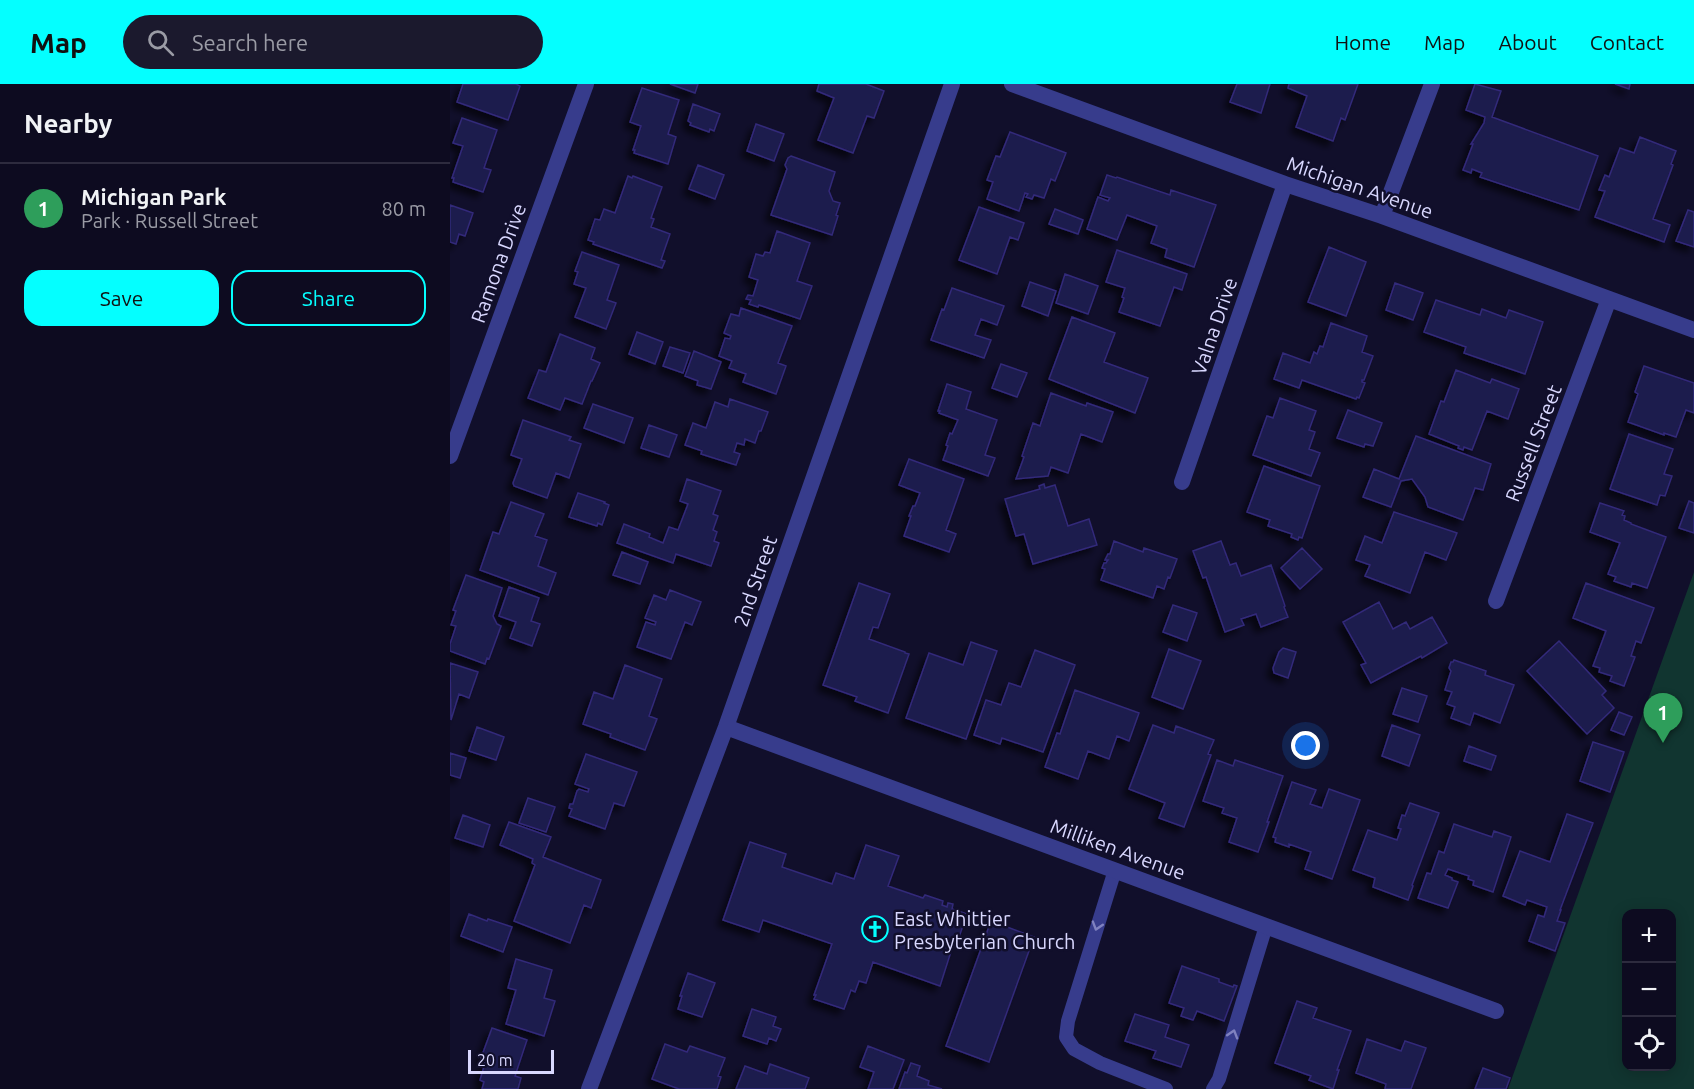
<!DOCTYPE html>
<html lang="en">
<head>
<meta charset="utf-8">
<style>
	body { margin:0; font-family:Ubuntu,sans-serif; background:#1b192d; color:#f1f3f6 }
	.controls { position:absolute; right:18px; bottom:18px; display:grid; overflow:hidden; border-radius:12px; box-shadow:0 3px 15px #0003 }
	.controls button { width:54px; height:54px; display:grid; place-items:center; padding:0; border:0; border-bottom:2px solid #2d2b3e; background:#0d0b20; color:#f1f3f6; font:30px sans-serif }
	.scale { position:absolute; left:18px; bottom:15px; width:86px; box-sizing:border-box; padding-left:6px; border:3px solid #d9d8ff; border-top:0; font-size:16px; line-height:21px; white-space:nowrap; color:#d9d8ff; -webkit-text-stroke:4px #110f2b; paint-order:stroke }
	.you { position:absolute; left:856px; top:662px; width:21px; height:21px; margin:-15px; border:4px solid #fff; border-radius:50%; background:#1a73e8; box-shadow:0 0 0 9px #1a73e833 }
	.badge { display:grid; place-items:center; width:39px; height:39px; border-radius:50%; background:#04ffff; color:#fff; font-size:20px; font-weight:700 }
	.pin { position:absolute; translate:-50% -50px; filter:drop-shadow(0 2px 3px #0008) }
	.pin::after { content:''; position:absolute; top:32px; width:21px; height:18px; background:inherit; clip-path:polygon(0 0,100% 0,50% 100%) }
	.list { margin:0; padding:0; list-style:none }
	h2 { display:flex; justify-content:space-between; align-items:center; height:78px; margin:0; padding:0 24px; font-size:26px }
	h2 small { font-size:20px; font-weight:400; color:#9a9ba5 }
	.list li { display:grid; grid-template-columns:39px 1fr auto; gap:18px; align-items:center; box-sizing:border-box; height:90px; padding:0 24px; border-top:2px solid #2d2b3e }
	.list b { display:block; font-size:22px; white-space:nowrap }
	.list p { margin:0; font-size:20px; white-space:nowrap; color:#9a9ba5 }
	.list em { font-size:20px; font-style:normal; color:#9a9ba5 }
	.actions { display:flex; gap:12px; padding:18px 24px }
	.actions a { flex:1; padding:14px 0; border:2px solid #04ffff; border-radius:18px; text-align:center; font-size:21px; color:#04ffff }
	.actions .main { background:#04ffff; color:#111 }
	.icon { flex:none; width:33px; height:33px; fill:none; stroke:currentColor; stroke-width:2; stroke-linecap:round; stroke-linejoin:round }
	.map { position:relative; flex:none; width:1244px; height:1005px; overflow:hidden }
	header { display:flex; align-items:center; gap:36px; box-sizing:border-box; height:84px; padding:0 30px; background:#04ffff; color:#111 }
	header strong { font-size:28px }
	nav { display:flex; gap:33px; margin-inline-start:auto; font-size:21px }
	.search { width:420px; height:54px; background:#1b192d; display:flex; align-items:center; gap:15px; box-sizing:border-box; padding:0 21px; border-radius:33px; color:#9a9ba5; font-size:22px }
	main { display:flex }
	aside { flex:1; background:#0d0b20 }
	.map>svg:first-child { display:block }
</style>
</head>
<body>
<header>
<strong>Map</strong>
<div class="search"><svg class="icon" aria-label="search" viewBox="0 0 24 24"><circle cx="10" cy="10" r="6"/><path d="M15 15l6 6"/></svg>Search here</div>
<nav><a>Home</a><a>Map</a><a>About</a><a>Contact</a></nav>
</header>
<main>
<aside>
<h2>Nearby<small></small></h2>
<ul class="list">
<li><span class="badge" style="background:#2e9e5b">1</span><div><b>Michigan Park</b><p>Park · Russell Street</p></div><em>80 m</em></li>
</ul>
<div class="actions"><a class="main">Save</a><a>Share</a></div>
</aside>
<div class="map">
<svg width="1244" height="1005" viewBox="0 0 1244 1005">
	<defs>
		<filter id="shadow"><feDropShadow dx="-5.5" dy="5.5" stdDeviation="3" flood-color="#0009"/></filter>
	</defs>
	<rect width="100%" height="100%" fill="#110f2b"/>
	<path fill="#113530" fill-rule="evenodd" d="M1244 488V1005H1058ZM1176 830H1222V982H1176Z"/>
	<path fill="#1f1a4d" stroke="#322a7a" stroke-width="1.5" filter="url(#shadow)" d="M13 0H66L70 2 58 36 7 18Z
		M220 0H248L245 9Z
		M369 0H416L434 7 424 34 417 32 403 69 368 56 384 14 367 7Z
		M787 0H820L811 29 780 18Z
		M839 0H908L895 36 891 34 883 57 846 43 857 12 838 4Z
		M1025 0 1051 7 1042 33 1148 72 1129 126 1030 93 1032 89 1022 85 1021 89 1013 86 1023 60H1021L1034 39 1035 33 1016 26Z
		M1165 0H1180L1179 5Z
		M192 4 229 16 218 50 226 53 218 80 184 69 185 66H183L191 42 180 38Z
		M243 20 270 30 264 47 260 45 259 48 240 41 241 39 238 37Z
		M12 34 47 46 34 84 41 86 33 108 3 98 4 94H2L13 62 3 59Z
		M306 40 334 50 324 77 297 67Z
		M560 48 616 69 605 97 601 95 594 114 584 111 582 115 576 113 578 110 575 109 569 127 537 115 543 98 537 96 546 72 550 73Z
		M1190 53 1226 67 1221 80 1223 81 1203 135 1220 141 1214 158 1145 133 1155 107 1149 106 1155 91 1159 93 1170 64 1184 69Z
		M341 72 385 88 379 107 383 117 390 119 386 131 388 132 382 151 321 131 337 85 335 81 338 74Z
		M248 81 274 91 265 115 239 105Z
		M657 91 666 94 667 93 720 111 721 106 766 121 744 183 715 173 717 165 701 159 707 142 677 131 667 156 637 145 648 113 658 117 660 114 650 111Z
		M178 92 182 94 183 92 212 103 201 134 204 135 201 143 220 150 211 176 215 177 212 184 143 160 144 158 138 156 145 135 150 136 154 125 165 129Z
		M0 121 23 129 15 152 9 150 6 160 0 158Z
		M529 123 574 139 568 156 560 153 547 190 509 176Z
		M605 125 633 136 628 150 599 140Z
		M1238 126 1244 128V163L1226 157Z
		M327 147 360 159 347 197 362 202 350 235 309 221 308 223 299 220 301 216 296 215 298 211 303 212 308 196 299 193 306 170 313 172 315 168 320 169Z
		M879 163 916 178 896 232 858 218Z
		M667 166 737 190 732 206 724 203 710 242 669 228 674 214 672 213 675 204 656 198Z
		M132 168 169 181 157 216 166 219 156 245 125 233 136 204 124 200 128 188 125 187Z
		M615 190 648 202 638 230 606 219Z
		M580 198 606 207 598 232 572 222Z
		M945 199 973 209 963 236 936 226Z
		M502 204 554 222 547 241 531 235 525 251 541 256 534 274 481 256 492 225 494 226Z
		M986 216 1030 231 1032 225 1056 234 1059 226 1093 238 1075 290 1014 269 1016 263 974 248Z
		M291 224 342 242 328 279 336 282 326 310 293 298 296 290 279 284 282 277 269 272 275 254 280 255 281 252 274 249 281 230 289 232Z
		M622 233 665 249 654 278 698 294 685 329 599 295Z
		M881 239 917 252 912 268 923 272 914 296H912V298L915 299 909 314 907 313 906 315 852 296 849 304 824 295 833 269 860 279 864 268 867 270 870 262 873 263Z
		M187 248 213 258 205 280 179 270Z
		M110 250 145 264 141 275 150 279 142 297H141L132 320 115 314 110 326 78 314 89 286 96 288Z
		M220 263 240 269 233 289 213 282Z
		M244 267 271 278 261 305 247 301 248 297 235 292Z
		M551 280 577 289 567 313 542 304Z
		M1194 282 1244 299V329L1236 326 1226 353 1214 349V351L1178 338 1188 310 1185 308Z
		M1006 286 1040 299 1042 295 1069 305 1058 335 1037 327 1022 366 1014 363 1013 366 1008 364 1009 362 979 350 991 317 994 318Z
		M497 300 521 308 516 325 547 336 535 371 545 374 538 392 493 376 498 362 496 361 500 349 502 350 508 336 489 329 490 327H488Z
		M601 309 636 322 637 319 663 328 652 358 631 350 618 389 601 383 598 392 566 395 574 373 572 372 583 339 590 342Z
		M830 314 866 327 859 346 865 348 859 365 870 369 861 392 803 371 817 332 823 334Z
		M280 315 318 328 311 347H309L305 359 295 355 294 361 287 359 284 368 290 370 286 381 251 370 252 367 235 361 243 339 256 344 265 318 278 323Z
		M143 320 183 334 174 359 134 344Z
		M898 326 932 339 923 362 915 360 914 363 887 354Z
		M73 336 121 353 119 356 131 360 119 394 106 389 97 414 64 402 63 399 72 375 61 371Z
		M199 341 227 351 219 373 191 364Z
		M1179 350 1223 365 1214 390 1222 392 1215 412 1210 411 1207 421 1160 405Z
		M966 352 1041 380 1033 406 1025 404 1013 436 978 423 975 413 962 395 951 397 941 423 913 413 924 385 949 395Z
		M459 375 514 395 496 446 506 450 499 468 454 452 461 432H459L463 422H465L470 409 449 401Z
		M814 382 870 402 852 454 849 453 848 456 841 453 842 450 818 442 820 436 797 428Z
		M237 395 271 407 263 430 268 432 263 446 267 448 264 457 269 459 261 482 226 470 223 479 167 459 174 440 200 450 199 453 213 459 219 443 228 446 238 420 230 417Z
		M594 400 595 404 605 401 618 442 639 435 647 461 583 480 574 450 566 452 555 415 590 405 589 402Z
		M128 409 155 418 154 419 159 421 152 441 148 439 147 442 119 433Z
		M1239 417 1244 419V449L1229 444Z
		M61 418 94 430 85 452 97 456 88 482 106 489 98 511 30 486 43 448 49 450Z
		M1150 419 1174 427 1172 431 1175 432 1174 436 1181 439V440L1216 453 1197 504 1182 499 1181 503 1164 497 1166 493 1158 490 1170 459 1140 448Z
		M944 428 1007 449 996 476 975 468 960 509 915 492 920 481 906 476 915 452 932 459Z
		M664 457 693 468 694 464 727 475 720 494 718 493 714 505 707 502 703 514 651 496 655 485 652 484 654 479H656L658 476H655L658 470H660Z
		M771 457 780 481 786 479 791 492 821 481 835 522 834 523 838 533 811 543 806 530 791 535 794 541 775 548 756 493 753 494 743 467Z
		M852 464 872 485 850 505 831 484Z
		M172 468 198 478 190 500 163 491Z
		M16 491 52 504 43 532 47 540 51 542 39 575 37 574 35 580 0 567V560L6 542 1 541 6 527 3 526Z
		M409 499 440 510 428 544 423 543 419 555 455 568V569L459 570 438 629 405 617 407 613 373 601Z
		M1136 499 1204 524 1191 559 1186 557 1181 572 1185 573 1174 602 1160 597 1162 592 1149 588 1150 584 1143 582 1156 547 1123 534Z
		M59 503 89 514 81 537 90 540 82 562 60 554 66 538 49 532Z
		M220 506 251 518 242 541 235 538 221 575 187 563 196 538 205 541 206 538 195 534 204 511 216 516Z
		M929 518 943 545 956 538 960 545 982 533 997 559 972 574 971 572 921 599 911 581 916 579 893 538Z
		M723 521 747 529 737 557 713 548Z
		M1109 557 1156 607 1152 611 1164 624 1137 650 1077 587Z
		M521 558 547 567 516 655 456 634 479 569 513 581Z
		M833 564 846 568 838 594 824 589 823 584 829 568Z
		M719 565 751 577 733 625 702 613Z
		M585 566 625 581 593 668 552 654 550 660 524 651 536 616 551 621 559 599 571 603Z
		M1004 576 1036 587 1035 591 1064 601 1050 639 1024 629 1020 641 1001 634 1005 623 997 620 1002 608 995 606 1001 587 999 584 1001 578H1003Z
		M0 579 28 588 19 614 9 610 1 636Z
		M175 581 212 595 199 632 207 635 195 666 160 653 161 650 133 640 144 608 163 615Z
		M952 604 977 612 968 638 943 630Z
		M625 606 689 629 679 657 667 652 659 675 638 667 628 695 595 683 607 649 610 650Z
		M1169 628 1182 633 1174 651 1161 646Z
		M703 641 724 649 726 642 764 656 758 670 761 671 734 743 709 734 715 719 679 705Z
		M942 641 970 651 959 682 932 672Z
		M27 643 54 653 46 676 19 667Z
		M1143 658 1174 668 1160 708 1130 697Z
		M1019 662 1046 672 1041 686 1014 677Z
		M0 669 16 674 10 694 0 691Z
		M136 670 187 688 174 722 164 719 155 745 119 732 122 725 119 724 120 720H123L127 707 129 705 138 708 139 705 125 700Z
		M767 676 783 682 785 676 833 692 817 738H819L808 768 779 758 787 734 772 729 774 724 753 717Z
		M842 698 866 706 860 720 872 724 879 705 910 716 882 795 855 785 861 768 839 760V763L825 758 826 754 823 753Z
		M78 714 105 723 96 748 69 739Z
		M960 719 989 729 962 801 963 802 958 816 923 803 925 794 903 786 918 746 947 756 951 745 948 744 952 731 955 732Z
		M1117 730 1143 739 1110 826H1111L1107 837 1115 839 1105 867 1079 857 1088 831 1094 833 1097 823 1077 816 1075 821 1053 812 1070 767 1100 778Z
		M13 731 40 741 33 763 5 754Z
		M59 738 101 753 93 773 151 796 141 824 134 821 120 859 64 837 85 781 82 779 83 775 50 761Z
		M1004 740 1042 753 1044 747 1061 753 1043 808 1023 801 1024 797 1018 795 1019 792 998 785 995 791 1002 794V796L1008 798 998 824 968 814 977 789 981 790 989 767 994 769Z
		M300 758 336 770 332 783 382 800 386 789 404 795 416 761 449 772 438 802 473 814 475 811 493 817 492 821 497 823 498 819 503 820 502 825 517 830 508 856 505 855 490 902 423 878 416 899 409 897 405 908 401 906 394 925 364 915 366 911H364L382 860 313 836 309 848 273 836Z
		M19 830 37 837 38 835 62 843 53 868 11 852Z
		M541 837 584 853 539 978 496 962Z
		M66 875 102 886 94 914 105 917 94 952 56 940 66 906 58 904Z
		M732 882 769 895V898L783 903 784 901 787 902 774 937 747 927 743 936 731 932 734 924 719 919Z
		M238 889 265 899 252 933 228 925 232 912H230Z
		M847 917 867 924 863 934 901 947 887 986H889L883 1005 859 996 861 992 825 979Z
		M302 925 326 933 323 942 331 945 326 957 319 954 317 960 293 952Z
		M685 930 719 941 715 953 739 961 731 983 703 974 706 967 675 957Z
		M42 944 77 956 65 992 71 994 68 1005H32L34 998 30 996 35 979 39 981 40 977 31 974Z
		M917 955 951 967 955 957 976 964 961 1005H935L936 1000 906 989Z
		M215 960 237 968 240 962 275 974 268 992 271 993 267 1005H229L202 995Z
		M418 962 454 976 443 1005H418L424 988 410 983Z
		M461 979 470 982 467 992 479 997 478 1001 492 1005H449L455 988 457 989Z
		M320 980 359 994 355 1005H286L295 982 317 990Z
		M1033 984 1060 994 1056 1005H1025Z"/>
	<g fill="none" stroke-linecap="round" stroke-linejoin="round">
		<path stroke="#373c8c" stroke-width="14" d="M665 786 618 937 616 953 624 965 650 979 716 1005
			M763 1005 769 995 816 842"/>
		<path stroke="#373c8c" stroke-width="16" d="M562 0 835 100 932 132 1244 246
			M932 132 982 0
			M0 372 136 0
			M732 398 835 100
			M1046 517 1159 215
			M276 643 1046 927
			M139 1005 276 643 502 0"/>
	</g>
	<defs><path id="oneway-chevron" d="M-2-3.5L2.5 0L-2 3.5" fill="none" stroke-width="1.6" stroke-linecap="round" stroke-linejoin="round" transform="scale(1.5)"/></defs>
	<g stroke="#8082c0">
		<use href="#oneway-chevron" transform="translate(647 842) rotate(107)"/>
		<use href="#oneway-chevron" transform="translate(783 950) rotate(-73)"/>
	</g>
	<defs>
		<g id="church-ring" transform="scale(1.35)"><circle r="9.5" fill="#110f2b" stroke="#04ffff" stroke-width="1.5"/><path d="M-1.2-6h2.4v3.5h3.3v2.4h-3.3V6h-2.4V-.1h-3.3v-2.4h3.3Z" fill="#04ffff"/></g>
	</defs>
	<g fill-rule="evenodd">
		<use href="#church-ring" x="425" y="845"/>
	</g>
	<g text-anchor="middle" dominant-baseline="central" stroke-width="5" stroke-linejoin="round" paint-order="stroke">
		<g font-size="20" fill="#d9d8ff" stroke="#110f2b">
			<text transform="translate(910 103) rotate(19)">Michigan Avenue</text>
			<text transform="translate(48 179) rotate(-70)">Ramona Drive</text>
			<text transform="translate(764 242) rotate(-71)">Valna Drive</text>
			<text transform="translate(1083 359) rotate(-69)">Russell Street</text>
			<text transform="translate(305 497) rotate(-71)">2nd Street</text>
			<text transform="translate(668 765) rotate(20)">Milliken Avenue</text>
		</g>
		<g font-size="20" fill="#d9d8ff" stroke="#110f2b" text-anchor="start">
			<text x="444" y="834">East Whittier<tspan x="444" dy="23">Presbyterian Church</tspan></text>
		</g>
	</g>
</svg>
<div class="controls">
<button>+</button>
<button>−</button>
<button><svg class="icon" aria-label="locate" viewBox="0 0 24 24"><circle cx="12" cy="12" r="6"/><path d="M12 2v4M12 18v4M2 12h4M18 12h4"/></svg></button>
</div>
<div class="scale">20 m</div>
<div class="you"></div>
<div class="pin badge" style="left:1213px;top:659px;background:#2e9e5b">1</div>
</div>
</main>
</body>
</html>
